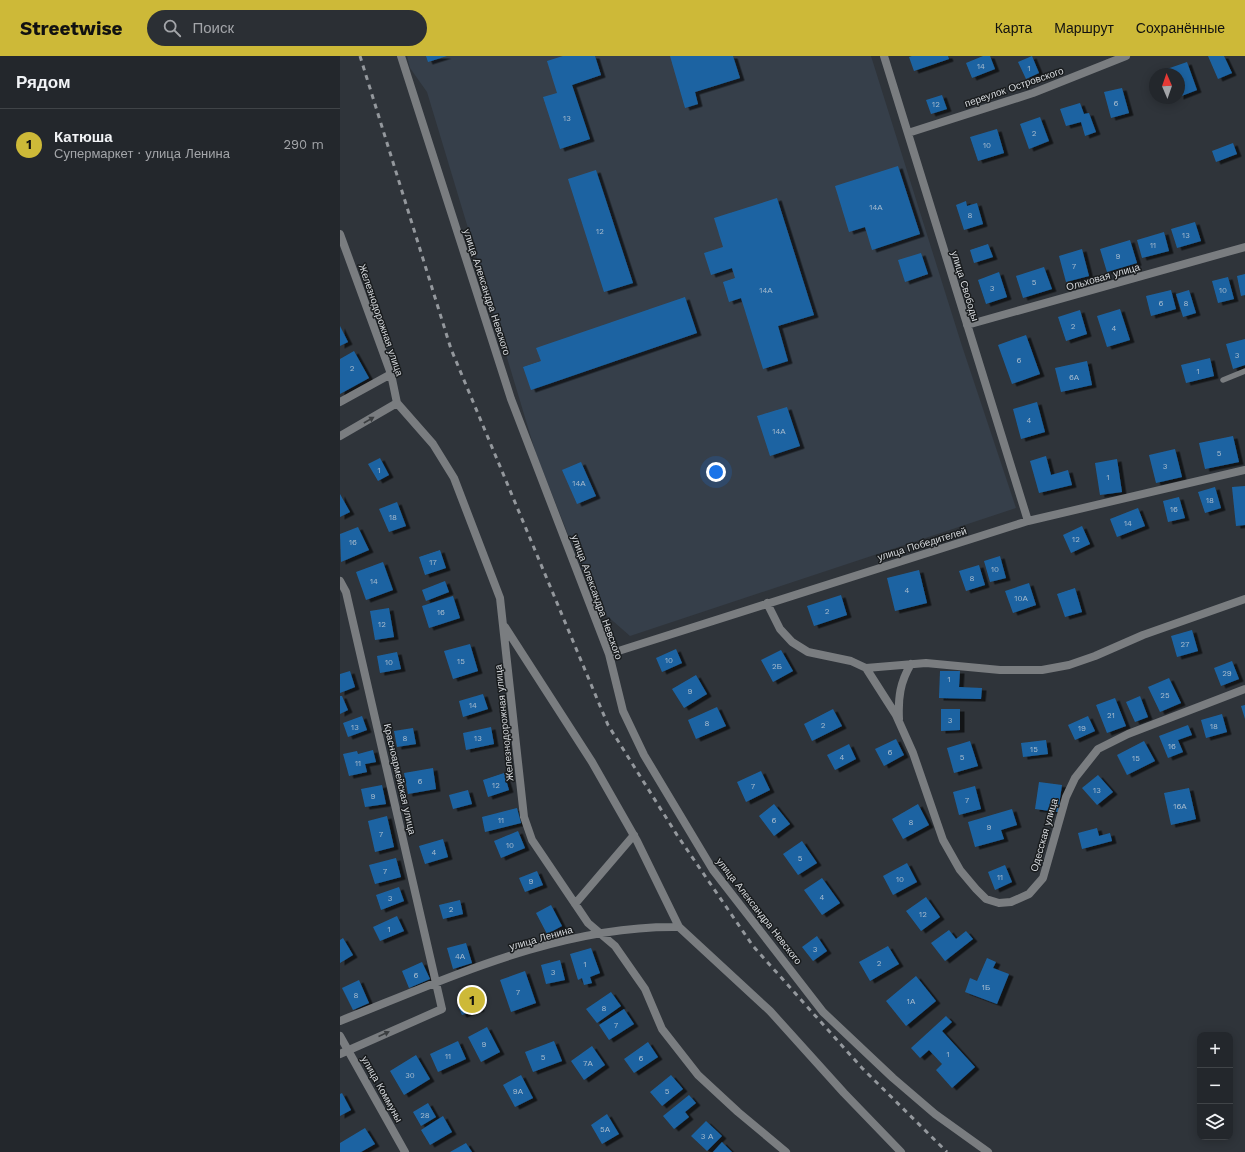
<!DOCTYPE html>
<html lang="ru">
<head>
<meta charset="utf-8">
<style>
	body { margin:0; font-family:"Work Sans",sans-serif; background:#2b2f34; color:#f1f3f6 }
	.controls { position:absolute; right:12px; bottom:12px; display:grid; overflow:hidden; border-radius:8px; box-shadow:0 2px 10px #0003 }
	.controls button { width:36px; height:36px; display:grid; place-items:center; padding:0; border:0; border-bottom:1px solid #404448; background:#23272c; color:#f1f3f6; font:20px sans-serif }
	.compass { position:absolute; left:809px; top:12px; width:36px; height:36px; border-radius:50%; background:#23272c; box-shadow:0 2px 10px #0003; rotate:358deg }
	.you { position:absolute; left:376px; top:416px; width:14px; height:14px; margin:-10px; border:3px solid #fff; border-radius:50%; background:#1a73e8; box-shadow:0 0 0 6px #1a73e833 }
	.badge { display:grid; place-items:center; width:26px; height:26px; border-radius:50%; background:#cdb938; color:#111; font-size:13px; font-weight:700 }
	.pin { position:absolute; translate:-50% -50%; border:2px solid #fff; box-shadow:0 1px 4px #0006 }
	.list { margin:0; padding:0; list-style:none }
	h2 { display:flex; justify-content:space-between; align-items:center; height:52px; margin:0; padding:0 16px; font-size:17px }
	h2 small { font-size:13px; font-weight:400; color:#a3a5a9 }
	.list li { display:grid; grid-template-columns:26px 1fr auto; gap:12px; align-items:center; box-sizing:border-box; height:72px; padding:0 16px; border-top:1px solid #404448 }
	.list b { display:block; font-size:15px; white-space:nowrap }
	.list p { margin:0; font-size:13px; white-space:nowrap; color:#a3a5a9 }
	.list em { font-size:13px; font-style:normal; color:#a3a5a9 }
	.icon { flex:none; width:22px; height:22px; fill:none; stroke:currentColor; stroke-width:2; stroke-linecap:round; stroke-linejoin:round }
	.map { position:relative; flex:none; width:905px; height:1096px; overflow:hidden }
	header { display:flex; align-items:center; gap:24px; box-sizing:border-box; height:56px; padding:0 20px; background:#cdb938; color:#111 }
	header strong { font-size:19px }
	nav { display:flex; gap:22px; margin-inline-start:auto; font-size:14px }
	.search { width:280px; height:36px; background:#2b2f34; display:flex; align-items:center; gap:10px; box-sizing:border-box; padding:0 14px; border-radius:22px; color:#a3a5a9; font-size:15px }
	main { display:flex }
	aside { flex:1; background:#23272c }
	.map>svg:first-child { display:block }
</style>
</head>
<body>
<header>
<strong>Streetwise</strong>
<div class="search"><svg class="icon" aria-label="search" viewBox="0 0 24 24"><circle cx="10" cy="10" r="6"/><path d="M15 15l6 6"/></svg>Поиск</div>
<nav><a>Карта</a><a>Маршрут</a><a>Сохранённые</a></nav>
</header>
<main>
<aside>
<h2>Рядом<small></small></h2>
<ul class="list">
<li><span class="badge">1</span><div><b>Катюша</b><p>Супермаркет · улица Ленина</p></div><em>290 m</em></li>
</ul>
</aside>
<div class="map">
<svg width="905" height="1096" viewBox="0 0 905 1096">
	<defs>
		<filter id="shadow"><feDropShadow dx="4.5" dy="2.5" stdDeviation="0" flood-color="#0009"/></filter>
	</defs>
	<rect width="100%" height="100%" fill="#2f343a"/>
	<path fill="#363f4a" d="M67 0H531L622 290 676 452 290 580 257 551 196 398 87 36 70 12Z"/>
	<path fill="#1d64a2" filter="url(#shadow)" d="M86 0H107L88 6Z
		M223 0H255L261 19 232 29 250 83 220 93 203 41 217 37 207 5Z
		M330 0H393L400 22 355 36 358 48 345 52Z
		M572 0H608L609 3 574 15 569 1Z
		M643 0H650L655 13 632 22 626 7Z
		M692 0 699 17 686 23 678 6Z
		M868 0H884L892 17 878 23Z
		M847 6 857 34 839 41V18H826L824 14Z
		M782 32 789 57 771 62 764 36Z
		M602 39 607 53 591 58 586 44Z
		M740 47 744 58 749 57 756 76 745 80 741 66 726 70 720 53Z
		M700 61 709 85 689 93 680 68Z
		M657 73 664 97 638 105 630 81Z
		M893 87 897 98 876 106 872 95Z
		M558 110 580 178 532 194 525 171 509 176 495 130Z
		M256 114 293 227 264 236 228 123Z
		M437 142 474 259 438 270 448 305 423 313 401 242 389 246 383 226 395 222 392 212 371 219 364 197 383 191 374 162Z
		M626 145 627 150 637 147 643 168 624 174 616 149Z
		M855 166 861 185 837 192 831 173Z
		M824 176 829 195 802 202 797 184Z
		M790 184 797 207 767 216 760 193Z
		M648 188 653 201 634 207 630 194Z
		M742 193 749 220 726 226 719 200Z
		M581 197 588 218 565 226 558 204Z
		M704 211 712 233 683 242 676 220Z
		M659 216 667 241 646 248 638 224Z
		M905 218V239L901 240 897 220Z
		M888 221 894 243 878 247 872 225Z
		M831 234 836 253 811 260 806 240Z
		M849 234 856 257 843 261 836 238Z
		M345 241 357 277 191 334 183 311 201 305 196 292Z
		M780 253 790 284 767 291 757 260Z
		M740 254 747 278 726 285 718 261Z
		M0 270 8 286 0 290Z
		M686 279 700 318 672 328 658 289Z
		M905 283V309L893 313 886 288Z
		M14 295 29 322 0 338V303Z
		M870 302 874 320 846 327 841 309Z
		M747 305 752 329 721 336 715 312Z
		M697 346 705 376 681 383 673 353Z
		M447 351 460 390 430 400 417 360Z
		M893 380 899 406 865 413 859 387Z
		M835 393 842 421 816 427 809 399Z
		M706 400 711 419 728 414 732 429 699 437 690 405Z
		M40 402 49 419 38 425 28 408Z
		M777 403 782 436 760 439 755 407Z
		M241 406 256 440 237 448 222 414Z
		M905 430V469L896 470 892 431Z
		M875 431 881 452 865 457 858 436Z
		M0 438 10 456 0 461Z
		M839 441 845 462 828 466 823 445Z
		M57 446 66 470 49 476 39 453Z
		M798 452 805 470 777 481 770 463Z
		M742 470 750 488 731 497 723 479Z
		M18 471 29 494 1 506 0 478Z
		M100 494 106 512 85 519 79 501Z
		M660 500 666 522 650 526 644 505Z
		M43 506 53 534 26 544 16 516Z
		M639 509 645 529 626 535 619 515Z
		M579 514 587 547 555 555 547 522Z
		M105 525 109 536 86 545 82 534Z
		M689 527 696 549 673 557 665 535Z
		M735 532 742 556 725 561 717 538Z
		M501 539 507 559 474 570 467 550Z
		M113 540 120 562 89 572 82 550Z
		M49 552 54 581 35 584 30 555Z
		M852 574 858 595 837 601 831 580Z
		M130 588 138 615 113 623 104 595Z
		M336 593 342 607 322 616 316 602Z
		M441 594 453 615 433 626 421 604Z
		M57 596 61 613 40 617 37 600Z
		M892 605 899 623 881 630 874 612Z
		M10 615 15 631 0 637V618Z
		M600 615H620L619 631 642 632 641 643 599 642Z
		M356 619 367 638 344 652 332 633Z
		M829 622 841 647 820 656 808 631Z
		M143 638 148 653 123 661 119 645Z
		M0 640H2L8 654 0 658Z
		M800 640 808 661 795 666 786 646Z
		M775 642 786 670 767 677 756 649Z
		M905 649V663L901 650Z
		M377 651 386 670 356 683 348 664Z
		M493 653 502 670 472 685 464 668Z
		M601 653H620V674L601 675Z
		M882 658 887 676 866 682 861 664Z
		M22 660 27 674 8 681 3 667Z
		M748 660 755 675 735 684 728 669Z
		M848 669 852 679 838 684 843 696 828 702 819 680Z
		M151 671 154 688 126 694 123 677Z
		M73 672 76 688 57 691 54 675Z
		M556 683 564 699 544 710 535 693Z
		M706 684 708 698 683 701 681 687Z
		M630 685 638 710 614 717 607 692Z
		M804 685 815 705 787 719 777 699Z
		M509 688 516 703 495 714 487 699Z
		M33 694 36 706 25 708 27 716 9 720 3 698 17 695 18 698Z
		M93 712 96 733 68 738 64 717Z
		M421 715 430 734 406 746 397 726Z
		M164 717 169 734 148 741 143 724Z
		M758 719 773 736 757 749 742 732Z
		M699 726 722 729 718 756 695 753Z
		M42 729 46 748 25 751 21 733Z
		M635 730 641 753 619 759 613 736Z
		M849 732 856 763 831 769 824 737Z
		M128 734 132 748 113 753 109 739Z
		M434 748 450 768 434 780 419 760Z
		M578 748 589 769 563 783 552 763Z
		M177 752 181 767 145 776 142 761Z
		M672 753 677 769 661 774 664 783 635 791 628 766Z
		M47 760 54 791 35 796 28 765Z
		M757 772 759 780 770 777 772 785 742 793 738 777Z
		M178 775 185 792 161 802 154 785Z
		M103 783 108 801 85 808 79 790Z
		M462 785 477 807 458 819 443 798Z
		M56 802 61 821 35 828 29 809Z
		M567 807 577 826 553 839 543 820Z
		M665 809 672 826 655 834 648 816Z
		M197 815 203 829 185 836 179 822Z
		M482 822 500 847 482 859 464 834Z
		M59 831 64 845 41 854 36 839Z
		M586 841 600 861 581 875 566 855Z
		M120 844 123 858 103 863 99 849Z
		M211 849 222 870 207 878 196 857Z
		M57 860 64 875 40 885 33 871Z
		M609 874 616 883 626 875 633 883 605 905 591 887Z
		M477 880 487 895 473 905 462 891Z
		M3 882 13 899 0 907V884Z
		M126 887 132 907 113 913 107 892Z
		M548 890 559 908 530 925 519 906Z
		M251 892 260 917 250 921 252 927 244 929 242 922 238 924 230 898Z
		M647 902 656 906 653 912 669 918 657 948 625 936 630 922 637 925Z
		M220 904 225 924 206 928 201 909Z
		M82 906 90 923 69 932 62 915Z
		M185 915 196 947 171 956 160 924Z
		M576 920 596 945 566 970 546 945Z
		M19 924 29 947 13 954 2 932Z
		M271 936 281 950 257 967 246 953Z
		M134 937 140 953 122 959 119 952 129 948 126 940Z
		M284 953 294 968 269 984 259 969Z
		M606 960 612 966 602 975 635 1011 612 1032 596 1014 602 1008 589 994 580 1002 571 992Z
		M147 971 160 996 141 1006 128 981Z
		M118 985 126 1003 98 1016 90 998Z
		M214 985 222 1005 193 1016 185 996Z
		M308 986 318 1001 294 1017 284 1003Z
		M252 990 265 1009 244 1024 231 1005Z
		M76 999 90 1023 64 1039 50 1015Z
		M181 1019 193 1042 175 1051 163 1029Z
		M331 1019 343 1033 322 1050 310 1036Z
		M2 1037 11 1054 0 1060V1038Z
		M349 1039 356 1047 345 1056 349 1061 334 1073 323 1060Z
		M88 1047 96 1061 81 1070 73 1056Z
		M267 1058 279 1078 262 1088 251 1069Z
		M103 1060 112 1076 90 1089 81 1074Z
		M366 1065 382 1080 367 1095 351 1080Z
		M25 1072 35 1088 21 1096H0V1087Z
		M382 1086 392 1096H373Z
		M126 1087 132 1096H110Z"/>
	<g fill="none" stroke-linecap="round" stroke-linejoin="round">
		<path stroke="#7a7d80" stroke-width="5.5" d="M883 324 905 315"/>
		<path stroke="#7a7d80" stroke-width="8" d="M61 0 171 343 269 598 283 655 304 699 373 814 483 956 553 1022 595 1058 648 1096
			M544 0 688 465
			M568 77 693 37 786 0
			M0 178 51 318 57 347 93 388 114 422 160 542 184 761 192 784 248 867 275 890 305 933 322 973 358 1019 398 1056 446 1096
			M627 269 905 191
			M0 346 51 318
			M0 380 57 347
			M0 525 6 536 102 953 9 994
			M427 547 440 573 452 586 468 596 511 605 526 612 556 659 573 697 603 784 620 814 636 833 646 843 659 847 671 846 689 838 703 822 726 741 735 722 758 693 788 678 905 633
			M165 571 252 706 297 785 339 871 430 955 504 1037 561 1096
			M269 598 688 465 905 414
			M526 612 586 607 660 614H702L729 609 755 600 803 579 905 543
			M559 663C558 642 560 626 571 608
			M235 848 294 779
			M0 965C109 922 220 869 339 871"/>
		<path stroke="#7a7d80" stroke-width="8" d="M0 980 65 1096
			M0 998 9 994"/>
		<path stroke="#94989d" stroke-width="3" stroke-dasharray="5 5" stroke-linecap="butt" d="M20 0 111 293 268 669 337 779 413 890 522 1012 607 1096"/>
	</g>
	<defs><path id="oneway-solid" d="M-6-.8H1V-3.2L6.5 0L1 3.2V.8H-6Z"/></defs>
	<g fill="#3b3e40">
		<use href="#oneway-solid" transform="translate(29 364) rotate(-30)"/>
		<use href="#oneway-solid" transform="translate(44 978) rotate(-24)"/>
	</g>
	<g text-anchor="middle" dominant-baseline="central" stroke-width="3" stroke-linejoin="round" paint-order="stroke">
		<g font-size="8" fill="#a8bcce">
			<text x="641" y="10">14</text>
			<text x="689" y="12">1</text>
			<text x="776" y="47">6</text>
			<text x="596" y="48">12</text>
			<text x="227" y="62">13</text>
			<text x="694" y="77">2</text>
			<text x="647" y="89">10</text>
			<text x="536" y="151">14А</text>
			<text x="630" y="159">8</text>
			<text x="260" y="175">12</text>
			<text x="846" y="179">13</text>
			<text x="813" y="189">11</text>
			<text x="778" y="200">9</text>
			<text x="734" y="210">7</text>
			<text x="694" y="226">5</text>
			<text x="652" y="232">3</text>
			<text x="426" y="234">14А</text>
			<text x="883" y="234">10</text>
			<text x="821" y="247">6</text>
			<text x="846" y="247">8</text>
			<text x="733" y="270">2</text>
			<text x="774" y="272">4</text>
			<text x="897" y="299">3</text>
			<text x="679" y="304">6</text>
			<text x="12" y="312">2</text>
			<text x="858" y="315">1</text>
			<text x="734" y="321">6А</text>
			<text x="689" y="364">4</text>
			<text x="439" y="375">14А</text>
			<text x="879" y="397">5</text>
			<text x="825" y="410">3</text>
			<text x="39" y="414">1</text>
			<text x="768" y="421">1</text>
			<text x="239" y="427">14А</text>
			<text x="870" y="444">18</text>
			<text x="834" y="453">16</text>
			<text x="53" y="461">18</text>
			<text x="788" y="467">14</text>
			<text x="736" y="483">12</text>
			<text x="13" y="486">16</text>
			<text x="93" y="506">17</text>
			<text x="655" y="513">10</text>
			<text x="632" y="522">8</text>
			<text x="34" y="525">14</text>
			<text x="567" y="534">4</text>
			<text x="681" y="542">10А</text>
			<text x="487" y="555">2</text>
			<text x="101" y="556">16</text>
			<text x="42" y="568">12</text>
			<text x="845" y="588">27</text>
			<text x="329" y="604">10</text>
			<text x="121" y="605">15</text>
			<text x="49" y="606">10</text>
			<text x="437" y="610">2Б</text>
			<text x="887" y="617">29</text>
			<text x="609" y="623">1</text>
			<text x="350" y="635">9</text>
			<text x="825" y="639">25</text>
			<text x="133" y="649">14</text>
			<text x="771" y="659">21</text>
			<text x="610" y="664">3</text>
			<text x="367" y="667">8</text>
			<text x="483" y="669">2</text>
			<text x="874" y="670">18</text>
			<text x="15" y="671">13</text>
			<text x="742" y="672">19</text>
			<text x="65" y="682">8</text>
			<text x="138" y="682">13</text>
			<text x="832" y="690">16</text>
			<text x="694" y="693">15</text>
			<text x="550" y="696">6</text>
			<text x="502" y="701">4</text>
			<text x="622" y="701">5</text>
			<text x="796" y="702">15</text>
			<text x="18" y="707">11</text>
			<text x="80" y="725">6</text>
			<text x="156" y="729">12</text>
			<text x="413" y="730">7</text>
			<text x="757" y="734">13</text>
			<text x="33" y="740">9</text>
			<text x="627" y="744">7</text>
			<text x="840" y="750">16А</text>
			<text x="161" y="764">11</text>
			<text x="434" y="764">6</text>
			<text x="571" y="766">8</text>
			<text x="649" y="771">9</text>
			<text x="41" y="778">7</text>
			<text x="170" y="789">10</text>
			<text x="94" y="796">4</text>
			<text x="460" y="802">5</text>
			<text x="45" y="815">7</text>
			<text x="660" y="821">11</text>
			<text x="560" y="823">10</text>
			<text x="191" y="825">9</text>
			<text x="482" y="841">4</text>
			<text x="50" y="842">3</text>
			<text x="111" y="853">2</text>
			<text x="583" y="858">12</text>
			<text x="49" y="873">1</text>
			<text x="475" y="893">3</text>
			<text x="120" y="900">4А</text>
			<text x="539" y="907">2</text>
			<text x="245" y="908">1</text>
			<text x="213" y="916">3</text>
			<text x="76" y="919">6</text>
			<text x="646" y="931">1Б</text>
			<text x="178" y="936">7</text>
			<text x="16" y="939">8</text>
			<text x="571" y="945">1А</text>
			<text x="264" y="952">8</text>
			<text x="276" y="969">7</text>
			<text x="144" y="988">9</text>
			<text x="608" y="998">1</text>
			<text x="108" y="1000">11</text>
			<text x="203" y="1001">5</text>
			<text x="301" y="1002">6</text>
			<text x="248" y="1007">7А</text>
			<text x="70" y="1019">30</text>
			<text x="178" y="1035">9А</text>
			<text x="327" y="1035">5</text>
			<text x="85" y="1059">28</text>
			<text x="265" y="1073">5А</text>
			<text x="367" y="1080">3 А</text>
		</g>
		<g font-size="10" fill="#d6d9dd" stroke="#191c1e">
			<text transform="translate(674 31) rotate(-19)">переулок Островского</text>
			<text transform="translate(763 221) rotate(-16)">Ольховая улица</text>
			<text transform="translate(625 230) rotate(73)">улица Свободы</text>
			<text transform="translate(147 236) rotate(72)">улица Александра Невского</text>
			<text transform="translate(41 264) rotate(71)">Железнодорожная улица</text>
			<text transform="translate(582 488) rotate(-17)">улица Победителей</text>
			<text transform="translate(257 541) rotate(70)">улица Александра Невского</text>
			<text transform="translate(164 667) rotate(-96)">Железнодорожная улица</text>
			<text transform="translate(60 723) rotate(77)">Красноармейская улица</text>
			<text transform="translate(704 779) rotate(-74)">Одесская улица</text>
			<text transform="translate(419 855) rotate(52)">улица Александра Невского</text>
			<text transform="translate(201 882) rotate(-16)">улица Ленина</text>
			<text transform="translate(42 1033) rotate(61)">улица Коммуны</text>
		</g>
	</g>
</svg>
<div class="controls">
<button>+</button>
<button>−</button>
<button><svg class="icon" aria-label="layers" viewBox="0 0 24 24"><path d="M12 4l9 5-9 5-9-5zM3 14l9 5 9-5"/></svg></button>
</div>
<svg class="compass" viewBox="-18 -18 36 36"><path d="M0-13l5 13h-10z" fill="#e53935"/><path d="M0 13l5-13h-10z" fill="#a3a5a9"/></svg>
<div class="you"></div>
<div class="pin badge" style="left:132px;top:944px">1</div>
</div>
</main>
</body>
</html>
